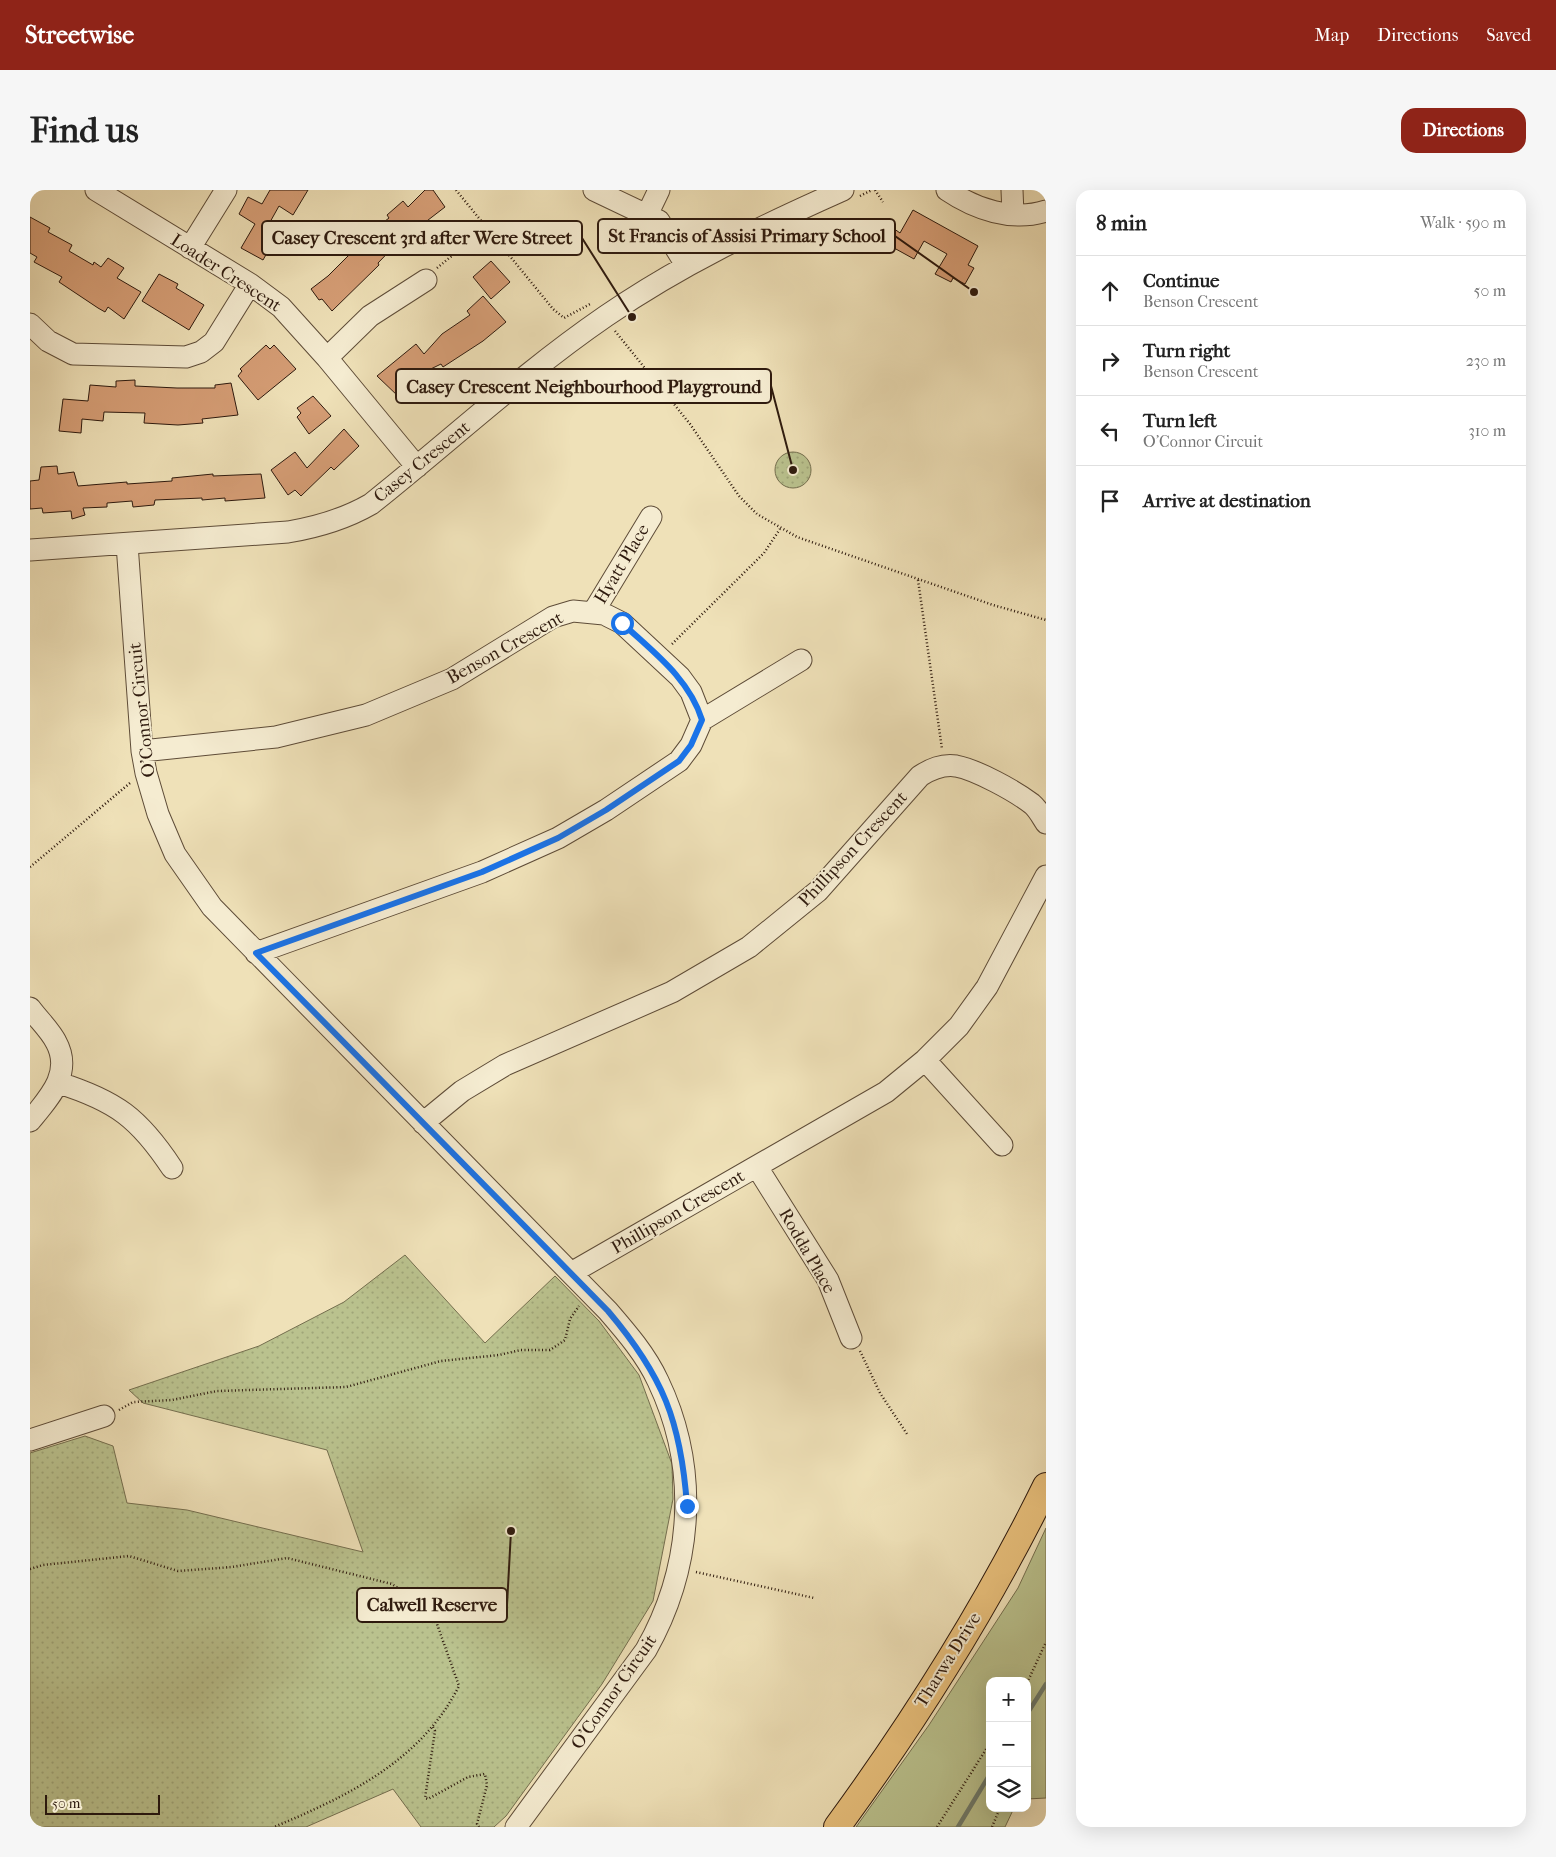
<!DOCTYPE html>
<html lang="en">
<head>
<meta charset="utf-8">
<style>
	body { margin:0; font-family:"IM FELL French Canon",serif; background:#f6f6f6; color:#222 }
	.controls { position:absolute; right:15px; bottom:15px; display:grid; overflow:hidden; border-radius:10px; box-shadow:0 5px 20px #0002 }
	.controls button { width:45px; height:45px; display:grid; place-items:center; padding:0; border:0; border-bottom:1px solid #e0e0e0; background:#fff; color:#222; font:25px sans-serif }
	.scale { position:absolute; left:15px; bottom:12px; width:115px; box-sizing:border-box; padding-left:5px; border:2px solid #2e1a0e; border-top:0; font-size:14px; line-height:18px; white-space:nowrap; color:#2e1a0e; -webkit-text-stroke:4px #f5ecd1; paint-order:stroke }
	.stop { position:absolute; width:15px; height:15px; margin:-11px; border:4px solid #1a73e8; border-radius:50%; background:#fff }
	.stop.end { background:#1a73e8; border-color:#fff; box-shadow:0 1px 5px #0008 }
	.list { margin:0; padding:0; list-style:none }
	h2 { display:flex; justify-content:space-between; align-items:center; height:65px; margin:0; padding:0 20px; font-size:21px }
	h2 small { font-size:16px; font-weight:400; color:#767676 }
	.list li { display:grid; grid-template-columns:32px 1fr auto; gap:15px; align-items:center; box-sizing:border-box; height:70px; padding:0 20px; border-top:1px solid #e0e0e0 }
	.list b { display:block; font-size:19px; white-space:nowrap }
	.list p { margin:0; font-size:16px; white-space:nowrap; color:#767676 }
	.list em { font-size:16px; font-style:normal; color:#767676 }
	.icon { flex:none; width:28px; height:28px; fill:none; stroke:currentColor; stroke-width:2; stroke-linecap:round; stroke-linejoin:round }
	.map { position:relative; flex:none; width:1016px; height:1637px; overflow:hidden; border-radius:15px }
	header { display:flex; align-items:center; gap:30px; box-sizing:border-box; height:70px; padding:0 25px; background:#8f2418; color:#fff }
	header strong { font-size:24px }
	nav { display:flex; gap:28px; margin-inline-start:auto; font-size:18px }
	.intro { display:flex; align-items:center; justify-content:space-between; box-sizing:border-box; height:120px; padding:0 30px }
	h1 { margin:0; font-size:35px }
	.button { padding:12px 22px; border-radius:15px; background:#8f2418; color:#fff; font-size:18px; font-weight:700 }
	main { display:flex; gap:30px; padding:0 30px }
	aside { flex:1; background:#fff; border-radius:15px; box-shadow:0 5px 20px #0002 }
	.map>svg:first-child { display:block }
</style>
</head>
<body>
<header>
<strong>Streetwise</strong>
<nav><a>Map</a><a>Directions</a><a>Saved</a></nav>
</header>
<div class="intro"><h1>Find us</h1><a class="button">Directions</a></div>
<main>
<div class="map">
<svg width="1016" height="1637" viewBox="0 0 1016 1637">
	<defs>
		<pattern id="park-dots" width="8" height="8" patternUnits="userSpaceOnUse" patternTransform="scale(1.25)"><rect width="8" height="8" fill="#bac28e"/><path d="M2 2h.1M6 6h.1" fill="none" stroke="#a0a679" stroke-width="1.8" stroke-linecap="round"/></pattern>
	</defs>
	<rect width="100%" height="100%" fill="#efe1b8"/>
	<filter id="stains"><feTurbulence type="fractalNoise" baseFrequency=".004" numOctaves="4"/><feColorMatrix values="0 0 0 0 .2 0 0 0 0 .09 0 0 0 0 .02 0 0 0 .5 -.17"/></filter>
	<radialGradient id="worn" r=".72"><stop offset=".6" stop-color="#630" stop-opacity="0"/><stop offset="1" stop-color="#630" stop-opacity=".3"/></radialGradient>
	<path fill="#bac28e" stroke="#746e4e" d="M1016 1338V1608L997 1609V1491H960V1618H984L975 1637H826L899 1535 988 1398Z"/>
	<path fill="url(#park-dots)" stroke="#746e4e" d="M745 280a18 18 0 1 1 36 0a18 18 0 1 1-36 0Z
		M375 1065 455 1153 525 1086 569 1131 609 1185 642 1274 643 1309 623 1411 572 1494 476 1626 464 1637H391L363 1599 276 1637H0V1263L55 1246 83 1256 97 1313 157 1320 333 1362 297 1260 113 1213 99 1200 229 1156 314 1112Z"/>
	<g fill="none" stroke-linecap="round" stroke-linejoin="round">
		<path stroke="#6f7c6d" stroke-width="4.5" d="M997 1524 1016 1494
			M928 1637 960 1584"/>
	</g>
	<path fill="#d59d75" stroke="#2e1a0e" d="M240 0H278L263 25 249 16 235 41 246 47 233 70 211 58 225 34 209 24 218 7 232 14Z
		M395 0H403L415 17 376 47 374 46 348 73 349 75 302 121 292 109 289 110 281 99 298 86 318 66 340 48 337 45 359 28 357 25 373 11 378 17Z
		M883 20 948 56 938 75 944 78 935 94 923 88 921 92 905 84 917 64 894 51 884 69 855 53 863 38 870 43Z
		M0 27 20 38 18 42 42 55 39 61 63 75 64 72 71 77 78 68 94 78 87 88 111 102 94 129 78 117 75 122 68 118 29 92 32 87 4 72 7 67 0 63Z
		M461 71 480 92 461 109 443 87Z
		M129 84 148 94 146 98 174 115 159 140 112 111Z
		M453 106 476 132 453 151 413 177 411 174 374 192 369 207 347 186 386 154 394 164 412 144 440 125 437 121Z
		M236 155 240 159 244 155 266 179 228 210 208 186 212 181 210 179Z
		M105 190V196L147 198H185V195L201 193 208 225 172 229 173 233 148 235 114 233 115 223 74 222 73 231 52 229 51 243 29 241 33 209 58 211 60 195 86 197V191Z
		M283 206 301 226 279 244 267 227 271 223 267 218Z
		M314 239 329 256 304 280 301 277 271 306 265 300 258 305 241 280 265 262 277 278Z
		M27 276 28 284 44 282 48 296 97 292V294L142 291V288L183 284V286L231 284 235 308 195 311V308L172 310V308L125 310 124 315 103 317 102 311 77 313V317L53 318 55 325 42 329 41 321 13 323 12 318 0 319V291L9 290 11 277Z"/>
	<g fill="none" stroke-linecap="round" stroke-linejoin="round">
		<g stroke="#5e4c38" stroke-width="23">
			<path id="minor" d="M66 0 220 94 251 117 297 168 387 277
				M564 0 629 31 656 75
				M917 0C945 19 982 32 1016 21
				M982 0 983 24
				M617 25 629 0
				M160 58 196 0
				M0 134 18 151 43 164 156 167 171 162 184 152 220 94
				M297 168 340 126 396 90
				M97 354 112 561 116 583 128 624 145 664 182 717 578 1121C597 1143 616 1165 628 1191 670 1279 663 1377 616 1460L486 1637
				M0 360 258 342C288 337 315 329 341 314 419 252 493 183 576 126 650 75 730 37 813 0
				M564 421 621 327
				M672 530 771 470
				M112 561 246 547 336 525 422 489 523 427 543 421 574 424 592 433 650 487 661 502 672 530 661 555 649 571 576 620 528 648 452 682 226 763
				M0 818C8 829 20 840 26 852 43 883 19 908 0 931
				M895 870 972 955
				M29 893C86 911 109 928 142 978
				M393 933 432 901 475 875 642 802 719 757 788 701 890 586C901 579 912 574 926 576 947 580 985 601 1002 614 1008 619 1012 627 1016 633
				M727 977 798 1090 821 1148
				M541 1083 856 902 895 870 929 836 957 797 1016 686
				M0 1250 74 1226"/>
		</g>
		<g stroke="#2e1a0e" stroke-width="28">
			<path id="major" d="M807 1637C886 1529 957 1416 1016 1296"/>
		</g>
		<path stroke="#2e1a0e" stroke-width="2.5" stroke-dasharray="1 2.5" stroke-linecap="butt" d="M426 0 523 119 534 128 562 113
			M845 0 853 12
			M830 6 842 0
			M407 78 456 38
			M585 141 660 234 709 306 727 324 767 347 963 415 1016 430
			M888 390 912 559
			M642 454 734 363 750 339
			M0 677 100 593
			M830 1161 850 1203 877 1244
			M89 1220 103 1212 142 1210 187 1201 316 1197 411 1171 469 1165 491 1160H520L535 1150 540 1129 549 1116
			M0 1379 13 1375 99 1366 148 1381 202 1377 257 1368 362 1394 387 1411 407 1434 429 1496C391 1571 318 1606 244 1637
			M666 1382 784 1408
			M997 1493 1016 1452
			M403 1537 405 1541 395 1608 398 1609 438 1587 455 1584 457 1595 447 1634 449 1637
			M907 1637 960 1553
			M962 1637 970 1618"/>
		<use href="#minor" stroke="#f5ecd1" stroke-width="21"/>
		<use href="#major" stroke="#e8c07c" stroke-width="26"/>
	</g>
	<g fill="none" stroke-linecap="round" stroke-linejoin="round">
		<path stroke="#1a73e8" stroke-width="6" d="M592 433C623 462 659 488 672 530L661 555 649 571 576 620 528 648 452 682 226 763 578 1121C633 1186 651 1231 657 1316"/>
	</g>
	<g text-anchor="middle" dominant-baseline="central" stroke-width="4" stroke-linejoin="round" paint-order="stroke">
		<g font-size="18" fill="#2e1a0e" stroke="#f5ecd1">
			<text transform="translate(196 83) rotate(33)">Loader Crescent</text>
			<text transform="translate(392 272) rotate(-39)">Casey Crescent</text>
			<text transform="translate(592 374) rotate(-59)">Hyatt Place</text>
			<text transform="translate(475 458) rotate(-29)">Benson Crescent</text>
			<text transform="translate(112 520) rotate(-96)">O'Connor Circuit</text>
			<text transform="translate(823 659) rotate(-47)">Phillipson Crescent</text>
			<text transform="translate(648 1022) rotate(-30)">Phillipson Crescent</text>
			<text transform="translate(777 1061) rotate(60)">Rodda Place</text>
			<text transform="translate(918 1470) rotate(-58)">Tharwa Drive</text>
			<text transform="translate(584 1502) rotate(-55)">O'Connor Circuit</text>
		</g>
	</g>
	<path fill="none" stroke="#2e1a0e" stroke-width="2" d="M944 102L865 46M602 127L552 48M763 280L741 196M481 1341L477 1415"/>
	<g fill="#2e1a0e" stroke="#f5ecd1" stroke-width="2">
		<circle cx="944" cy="102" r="5"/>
		<circle cx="602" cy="127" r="5"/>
		<circle cx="763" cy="280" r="5"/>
		<circle cx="481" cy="1341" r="5"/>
	</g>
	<g fill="#f5ecd1" stroke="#2e1a0e" stroke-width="2">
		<rect x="568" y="29" width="297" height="34" rx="5"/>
		<rect x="232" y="31" width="320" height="34" rx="5"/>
		<rect x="366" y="179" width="375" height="34" rx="5"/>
		<rect x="327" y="1398" width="150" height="34" rx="5"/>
	</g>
	<g font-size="19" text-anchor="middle" font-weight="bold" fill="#2e1a0e">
		<text x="717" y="52">St Francis of Assisi Primary School</text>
		<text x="392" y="54">Casey Crescent 3rd after Were Street</text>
		<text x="554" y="203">Casey Crescent Neighbourhood Playground</text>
		<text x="402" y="1421">Calwell Reserve</text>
	</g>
	<rect width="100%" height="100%" filter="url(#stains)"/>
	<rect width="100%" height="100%" fill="url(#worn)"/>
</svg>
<div class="controls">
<button>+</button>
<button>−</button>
<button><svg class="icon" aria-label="layers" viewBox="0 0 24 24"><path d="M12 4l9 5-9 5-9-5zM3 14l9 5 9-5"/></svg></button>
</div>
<div class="scale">50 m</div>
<div class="stop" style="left:592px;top:433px"></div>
<div class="stop end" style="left:657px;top:1316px"></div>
</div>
<aside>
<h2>8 min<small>Walk · 590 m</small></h2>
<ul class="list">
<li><svg class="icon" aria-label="ahead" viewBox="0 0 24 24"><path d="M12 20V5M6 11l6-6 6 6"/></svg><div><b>Continue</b><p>Benson Crescent</p></div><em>50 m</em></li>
<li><svg class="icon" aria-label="right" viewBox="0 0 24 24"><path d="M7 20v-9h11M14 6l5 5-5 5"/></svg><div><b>Turn right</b><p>Benson Crescent</p></div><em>230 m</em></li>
<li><svg class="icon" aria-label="left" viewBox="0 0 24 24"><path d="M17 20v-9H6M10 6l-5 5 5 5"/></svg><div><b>Turn left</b><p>O'Connor Circuit</p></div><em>310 m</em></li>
<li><svg class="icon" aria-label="arrive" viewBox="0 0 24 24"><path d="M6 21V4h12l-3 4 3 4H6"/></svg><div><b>Arrive at destination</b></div></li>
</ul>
</aside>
</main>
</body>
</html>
